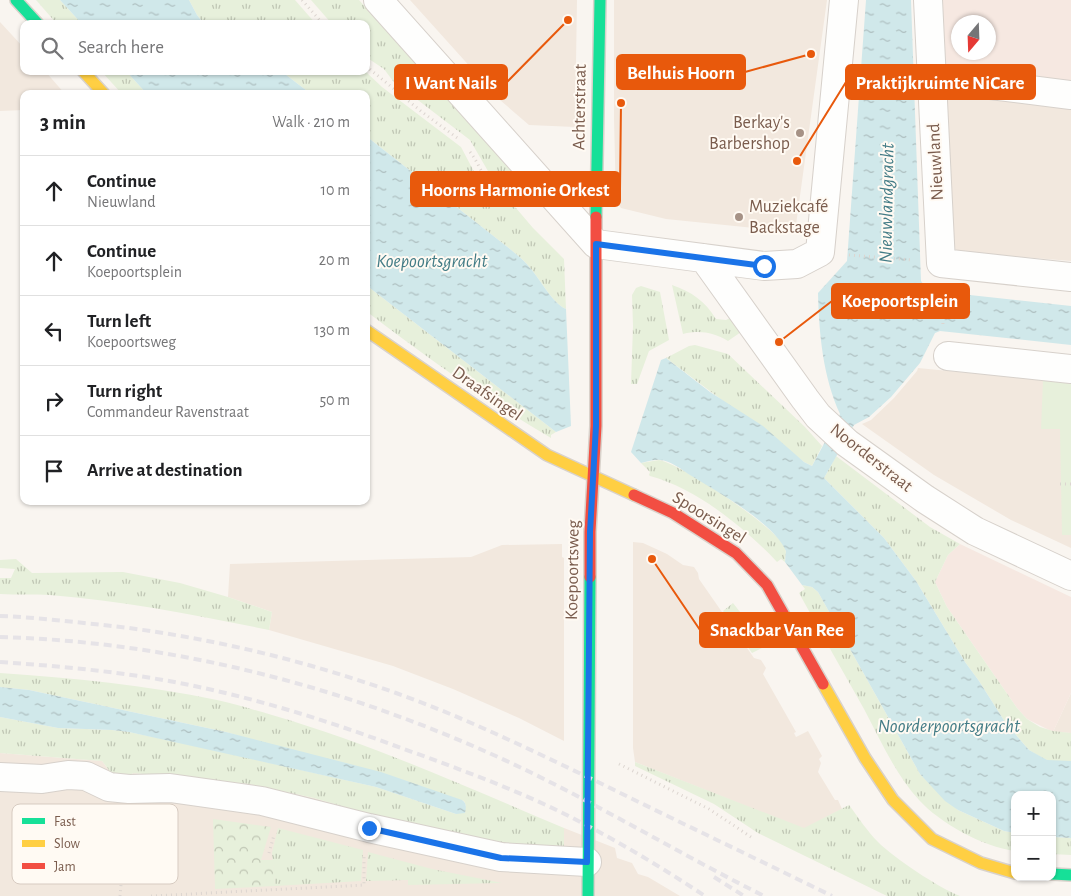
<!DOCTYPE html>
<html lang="en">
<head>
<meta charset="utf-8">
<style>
	body { margin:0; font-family:"Alegreya Sans",sans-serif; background:#f6f6f6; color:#202124 }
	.controls { position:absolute; right:15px; bottom:15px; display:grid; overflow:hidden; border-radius:10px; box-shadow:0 1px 4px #0004 }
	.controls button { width:45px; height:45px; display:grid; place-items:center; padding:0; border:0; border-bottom:1px solid #e0e0e0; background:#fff; color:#202124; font:25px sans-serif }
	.compass { position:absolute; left:951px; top:15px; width:45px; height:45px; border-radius:50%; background:#fff; box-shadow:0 1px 4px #0004; rotate:199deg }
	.stop { position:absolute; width:15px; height:15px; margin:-11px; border:4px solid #1a73e8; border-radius:50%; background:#fff }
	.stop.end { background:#1a73e8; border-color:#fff; box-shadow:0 1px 5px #0008 }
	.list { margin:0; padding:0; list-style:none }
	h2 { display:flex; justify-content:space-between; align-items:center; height:65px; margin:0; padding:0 20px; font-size:21px }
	h2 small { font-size:16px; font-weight:400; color:#757577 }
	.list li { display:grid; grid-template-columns:32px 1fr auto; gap:15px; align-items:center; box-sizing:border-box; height:70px; padding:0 20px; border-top:1px solid #e0e0e0 }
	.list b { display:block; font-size:19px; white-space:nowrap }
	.list p { margin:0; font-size:16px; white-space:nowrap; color:#757577 }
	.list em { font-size:16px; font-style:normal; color:#757577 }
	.icon { flex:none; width:28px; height:28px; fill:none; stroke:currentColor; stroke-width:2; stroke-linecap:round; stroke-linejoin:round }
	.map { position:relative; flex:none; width:1071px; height:896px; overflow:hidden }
	.search { position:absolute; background:#fff; box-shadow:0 1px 4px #0004; left:20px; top:20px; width:350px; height:55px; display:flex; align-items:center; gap:12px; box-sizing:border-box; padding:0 18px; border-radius:10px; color:#757577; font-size:19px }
	.panel { position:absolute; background:#fff; box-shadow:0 1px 4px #0004; left:20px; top:90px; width:350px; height:415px; border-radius:10px }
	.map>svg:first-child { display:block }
</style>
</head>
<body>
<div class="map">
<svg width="1071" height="896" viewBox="0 0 1071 896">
	<defs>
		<pattern id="grass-tufts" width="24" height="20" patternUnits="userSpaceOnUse" patternTransform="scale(1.25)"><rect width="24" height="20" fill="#e7f0db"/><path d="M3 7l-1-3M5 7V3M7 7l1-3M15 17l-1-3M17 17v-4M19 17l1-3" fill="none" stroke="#c0c6b4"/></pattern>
		<pattern id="forest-crowns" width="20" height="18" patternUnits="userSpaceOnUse" patternTransform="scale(1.25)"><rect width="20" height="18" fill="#e7f0db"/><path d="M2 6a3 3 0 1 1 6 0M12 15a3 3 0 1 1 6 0" fill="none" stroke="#c0c6b4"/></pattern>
		<pattern id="water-ripples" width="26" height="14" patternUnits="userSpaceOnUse" patternTransform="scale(1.25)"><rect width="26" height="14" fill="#d0e8ea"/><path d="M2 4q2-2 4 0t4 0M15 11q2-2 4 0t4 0" fill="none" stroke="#aebfc0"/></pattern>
	</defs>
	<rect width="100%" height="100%" fill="#f9f5f0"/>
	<path fill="#f2e8de" d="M410 0H577L575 127 529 125 500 100Z
		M614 0H827L795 232 666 219 621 208 616 201 614 119Z
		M0 22 24 48V71H45L65 94H24V110L0 111Z
		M947 95 1071 108V261L959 252 953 247Z
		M918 368 1071 383V548L1011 520 934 475 862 424 871 420 894 398 917 371Z
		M633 542 643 543 667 554 683 565 694 567 698 573 699 579 754 658 761 660 766 668 763 674 796 732 794 733 796 737 808 731 822 756 819 759 821 763 818 772 835 800H838L842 809 804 829 635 762 633 748Z
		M562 544V557L564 558V741L519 718 453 689 393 666 269 630 272 612 228 597 230 564 471 557 502 545Z
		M1071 693V733L1053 732Z
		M0 753 102 761 115 778 126 779 133 773 249 784 314 798 365 813 465 836 564 846V828L615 848 617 858 632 863 638 874 648 877 680 896H0Z"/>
	<path fill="#f6e8e1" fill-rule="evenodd" d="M939 0H1071V81L944 66ZM958 22H988V52H958Z
		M960 544 1071 597V693L1053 732 1027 719 1017 708 947 607 935 582 948 555Z"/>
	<path fill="url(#grass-tufts)" d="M36 0H60L82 24H57Z
		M189 0H295L316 24H204L197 15Z
		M311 0H359L516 172 518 176 504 186 499 185 492 178 470 140 393 81 384 69 366 57V24H332Z
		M101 71H126L147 94H122Z
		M281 71H365L382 87 461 147 480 183 486 190 516 208 533 228 564 259 566 309C552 303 541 280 530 268 525 261 517 255 510 249L366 136V94H311Z
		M366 285 556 432 551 435V438C486 400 426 357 366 311Z
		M672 285C692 292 705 301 716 319L726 320 730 318 741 332 728 341C713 332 699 330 683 334Z
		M641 286 660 292 669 340 649 351 637 384H631L633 326 632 295 636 288Z
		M695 345 728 354 805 427 822 446 812 466 804 462 666 358 689 346Z
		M836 456 930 527 960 544 948 555 935 582 947 607 1017 708 1027 719 1040 727 1053 731 1071 733V761H1047L1029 750 1022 742 1005 722 979 681 965 662 916 581 884 538 824 478Z
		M659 460C683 465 774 526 785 547 787 552 785 557 785 562L781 559 777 562C745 528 696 488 650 476L649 475 650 472 641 463Z
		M16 559 32 573 123 572 180 583 228 597 272 612 269 630C196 615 124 601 50 595 33 594 16 595 0 594V578H11L15 569 0 568V560Z
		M802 585 812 587 818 592 920 774 958 810 1004 831 1015 833V851C983 847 940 823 919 800 895 774 880 739 864 709 842 670 820 631 799 593L805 589Z
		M733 603 744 617 762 648 752 653 723 611Z
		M0 673C73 678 146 685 217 700 235 704 254 710 272 715 372 744 467 787 564 828V846L518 845 465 836 365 813 314 798 249 784 133 773 126 779 115 778 102 761 0 753V717L58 728 112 730 129 732 182 743 376 787 456 814 466 806 464 801 226 732 29 690 0 687Z
		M635 762 804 828 849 805C858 817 867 831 878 842 894 858 939 888 960 896H887L758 833 714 804 635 766Z
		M278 828 363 850 361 881 275 886 272 853Z
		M1052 837 1071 838V855L1052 854Z
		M368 852 432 869 502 883 408 885V880L366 881Z"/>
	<path fill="url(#forest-crowns)" d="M213 819 271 827 261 860H273L275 886 215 889Z"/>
	<path fill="#e7f0db" d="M1043 380 1071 383V535H1062L1060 429H1041Z"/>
	<path fill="url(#water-ripples)" d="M60 0H189L197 15 204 24H82Z
		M866 0H911L921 281 927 289 933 291 1071 306V345L940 331 935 333 920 363 891 397 869 417 854 425 824 478 884 538 916 581 965 662 979 681 1005 722 1022 742 1029 750 1047 760 1071 761V838L1052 837V795H1015V833L1004 831 958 810 945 801 920 774 818 592 812 587 802 585 785 562 786 551C774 523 716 491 690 475 682 470 670 460 660 460 654 459 647 462 641 463L631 452 661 360 666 358 710 392 763 426 804 462 812 466 840 414C823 377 819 334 818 293L847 261Z
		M126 71H281L311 94H147Z
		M366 136 510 249C517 255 525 261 530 268 541 280 552 303 566 309L571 426 556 432 366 285Z
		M0 687 29 690 226 732 381 772 462 800C467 803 466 808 465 813L456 814 376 787 129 732 112 730 58 728 0 717Z"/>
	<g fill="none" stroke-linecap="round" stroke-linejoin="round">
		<g stroke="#d7d1cb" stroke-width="30">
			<path id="street" d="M378 0 596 244 764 266 797 264 820 252 844 0
				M928 0 941 263 1071 277
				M933 78 1071 95
				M704 258 805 399 818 416 847 443 925 499 975 531 1071 576
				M948 356 1071 369
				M0 777 42 779 68 775 86 776 109 787 129 789 170 788 262 801 369 828 501 857 587 862"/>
		</g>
		<g stroke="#d9d2cb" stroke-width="14">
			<path id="fast" d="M16 0 38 24
				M596 217 600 0
				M1052 874 1071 875
				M588 896 590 577"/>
		</g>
		<g stroke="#d9d2cb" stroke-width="14">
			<path id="slow" d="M83 71 104 94
				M366 330 547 455 634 495
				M823 684 865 758 893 800 932 839 981 863 1015 873"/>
		</g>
		<g stroke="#d9d2cb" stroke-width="14">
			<path id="jam" d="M634 495 673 513 736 553 767 585 823 684
				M590 577V532L596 426V217"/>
		</g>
		<path stroke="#dcd5d0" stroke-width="3" stroke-dasharray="1 4" stroke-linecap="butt" d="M302 0 323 24
			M366 66 422 112 460 140
			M470 152C484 170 481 182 503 192
			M849 255 912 260
			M942 293 943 327
			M1060 484H1071
			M619 764 709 809 754 839
			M269 853 274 835
			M120 896 127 819
			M151 896 364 885V856"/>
		<use href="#street" stroke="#fefefd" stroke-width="28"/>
		<use href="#fast" stroke="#16e098" stroke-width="11"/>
		<use href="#slow" stroke="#ffcf43" stroke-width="11"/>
		<use href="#jam" stroke="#f24e42" stroke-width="11"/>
		<path stroke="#e6e3e7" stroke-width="4" stroke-dasharray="8 5" stroke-linecap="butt" d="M0 616C28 617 56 620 84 623 191 633 295 657 396 693 466 718 533 751 600 783 677 821 755 858 832 896
			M0 637C184 642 367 693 532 773 611 812 686 857 764 896
			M0 662C57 666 113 671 169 681 245 695 320 718 393 745 459 769 527 793 588 826 628 847 667 871 705 896
			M714 877 744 896"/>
	</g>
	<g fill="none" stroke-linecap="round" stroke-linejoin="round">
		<path stroke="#1a73e8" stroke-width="6" d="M369 828 501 858 587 862 590 532 596 426V244L764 266"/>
	</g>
	<g fill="#a69286" stroke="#fffaf3" stroke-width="2">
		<circle cx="800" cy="133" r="5"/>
		<circle cx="739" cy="217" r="5"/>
	</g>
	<g text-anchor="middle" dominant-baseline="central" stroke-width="4" stroke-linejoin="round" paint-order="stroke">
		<g font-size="18" fill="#7a5c4d" stroke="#fffaf3">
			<text transform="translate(580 107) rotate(-89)">Achterstraat</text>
			<text transform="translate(936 162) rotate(-93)">Nieuwland</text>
			<text transform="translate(487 394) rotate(35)">Draafsingel</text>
			<text transform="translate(871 458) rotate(38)">Noorderstraat</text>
			<text transform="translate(709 518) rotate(32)">Spoorsingel</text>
			<text transform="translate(573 570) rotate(-89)">Koepoortsweg</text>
		</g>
		<g font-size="18" fill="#7a5c4d" stroke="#fffaf3" text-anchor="end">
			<text x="790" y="123">Berkay's<tspan x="790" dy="21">Barbershop</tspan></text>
			<text x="749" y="207" text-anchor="start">Muziekcafé<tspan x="749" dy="21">Backstage</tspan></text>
		</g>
		<g font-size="19" font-style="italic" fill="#437c86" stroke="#fffaf3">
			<text transform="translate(887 203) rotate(-89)">Nieuwlandgracht</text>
			<text x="432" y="261">Koepoortsgracht</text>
			<text x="949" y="726">Noorderpoortsgracht</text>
		</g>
	</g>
	<rect x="12" y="804" width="166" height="80" rx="8" fill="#fffaf3" stroke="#d7cbc1" stroke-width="1"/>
	<rect x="22" y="818" width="23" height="6" fill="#16e098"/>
	<rect x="22" y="840" width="23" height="7" fill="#ffcf43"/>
	<rect x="22" y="863" width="23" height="6" fill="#f24e42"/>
	<g font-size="14" fill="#7a5c4d">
		<text x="54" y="826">Fast</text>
		<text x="54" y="848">Slow</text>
		<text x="54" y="871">Jam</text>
	</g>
	<path fill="none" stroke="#e8590c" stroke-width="2" d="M811 54L745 72M568 20L507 82M797 161L846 82M621 103L620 189M779 342L832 301M652 559L700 630"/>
	<g fill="#e8590c" stroke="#fffaf3" stroke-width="2">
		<circle cx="811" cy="54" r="5"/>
		<circle cx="568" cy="20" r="5"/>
		<circle cx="797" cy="161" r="5"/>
		<circle cx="621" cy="103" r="5"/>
		<circle cx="779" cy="342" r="5"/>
		<circle cx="652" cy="559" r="5"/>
	</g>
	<g fill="#e8590c" stroke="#e8590c" stroke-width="2">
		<rect x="617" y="55" width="128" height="34" rx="5"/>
		<rect x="395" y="65" width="112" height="34" rx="5"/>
		<rect x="846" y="65" width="189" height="34" rx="5"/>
		<rect x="411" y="172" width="209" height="34" rx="5"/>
		<rect x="832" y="284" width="137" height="34" rx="5"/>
		<rect x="700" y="613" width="154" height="34" rx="5"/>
	</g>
	<g font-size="19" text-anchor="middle" font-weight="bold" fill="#fff">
		<text x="681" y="79">Belhuis Hoorn</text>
		<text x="451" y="89">I Want Nails</text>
		<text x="940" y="89">Praktijkruimte NiCare</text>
		<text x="515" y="196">Hoorns Harmonie Orkest</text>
		<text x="900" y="307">Koepoortsplein</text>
		<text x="777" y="636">Snackbar Van Ree</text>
	</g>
</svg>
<div class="controls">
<button>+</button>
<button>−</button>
</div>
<svg class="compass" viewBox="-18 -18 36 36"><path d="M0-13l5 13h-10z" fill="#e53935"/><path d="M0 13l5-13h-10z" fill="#757577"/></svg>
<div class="stop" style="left:764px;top:266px"></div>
<div class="stop end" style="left:369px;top:828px"></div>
<div class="search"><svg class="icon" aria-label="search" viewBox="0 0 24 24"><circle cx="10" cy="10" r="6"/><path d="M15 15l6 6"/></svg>Search here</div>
<section class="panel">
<h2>3 min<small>Walk · 210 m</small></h2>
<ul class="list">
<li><svg class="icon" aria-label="ahead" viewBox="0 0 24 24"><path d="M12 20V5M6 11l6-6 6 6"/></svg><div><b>Continue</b><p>Nieuwland</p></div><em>10 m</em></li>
<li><svg class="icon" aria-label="ahead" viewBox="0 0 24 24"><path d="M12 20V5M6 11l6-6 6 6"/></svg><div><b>Continue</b><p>Koepoortsplein</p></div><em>20 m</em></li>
<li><svg class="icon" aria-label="left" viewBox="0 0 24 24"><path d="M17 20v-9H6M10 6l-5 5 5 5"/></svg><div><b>Turn left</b><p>Koepoortsweg</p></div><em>130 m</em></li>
<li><svg class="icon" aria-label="right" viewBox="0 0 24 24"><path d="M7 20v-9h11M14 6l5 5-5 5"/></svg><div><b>Turn right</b><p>Commandeur Ravenstraat</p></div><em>50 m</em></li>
<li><svg class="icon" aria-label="arrive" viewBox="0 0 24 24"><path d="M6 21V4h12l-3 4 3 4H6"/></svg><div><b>Arrive at destination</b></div></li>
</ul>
</section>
</div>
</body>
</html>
